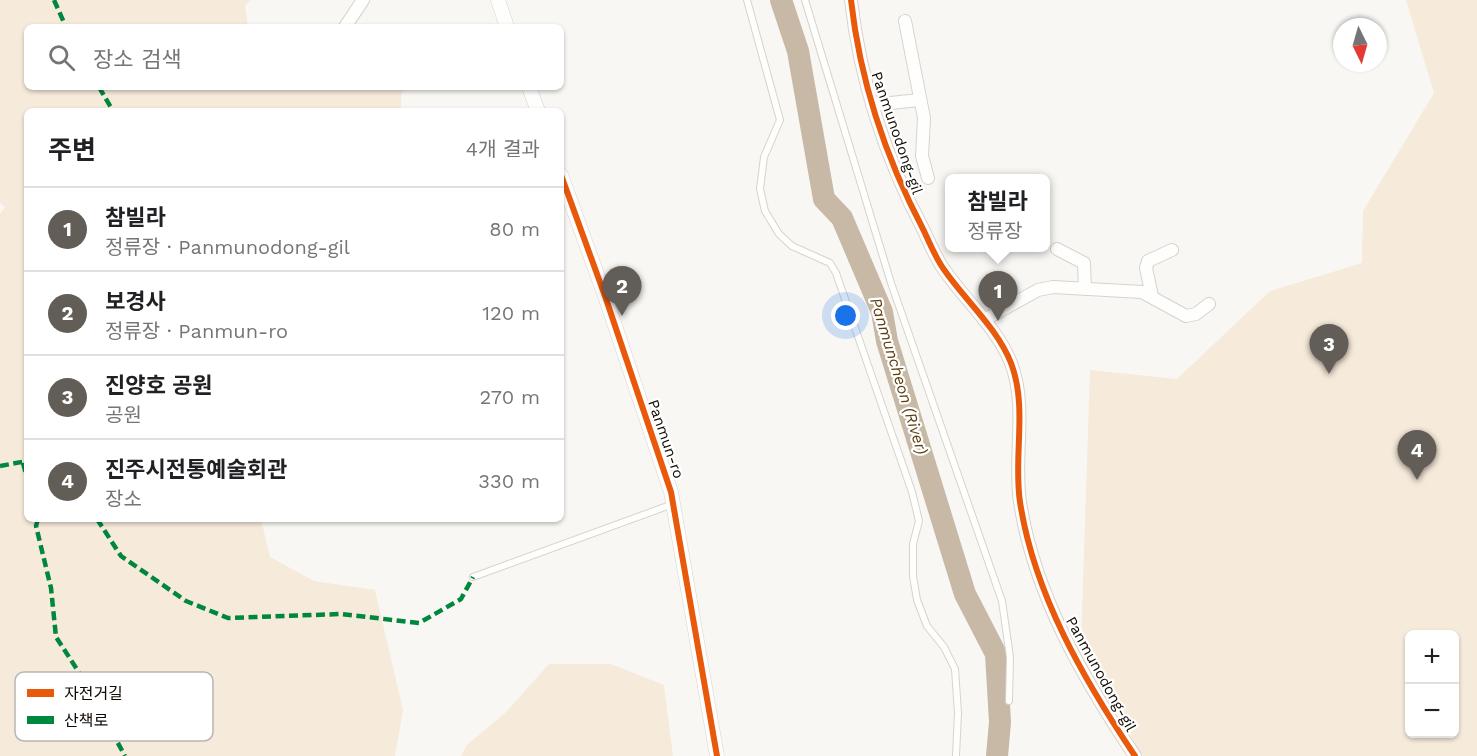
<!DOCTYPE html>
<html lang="ko">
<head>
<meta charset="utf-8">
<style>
	body { margin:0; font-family:"Work Sans","Noto Sans KR",sans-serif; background:#f6f6f6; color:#202124 }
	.controls { position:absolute; right:18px; bottom:18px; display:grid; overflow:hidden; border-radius:9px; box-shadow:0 2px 4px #0004 }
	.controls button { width:54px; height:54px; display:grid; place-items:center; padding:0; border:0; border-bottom:2px solid #e0e0e0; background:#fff; color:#202124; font:30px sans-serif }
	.compass { position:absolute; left:1333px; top:18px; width:54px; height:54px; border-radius:50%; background:#fff; box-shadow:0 2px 4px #0004; rotate:175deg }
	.you { position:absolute; left:846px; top:316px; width:21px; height:21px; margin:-15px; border:4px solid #fff; border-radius:50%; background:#1a73e8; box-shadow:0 0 0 9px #1a73e833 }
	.badge { display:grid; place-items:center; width:39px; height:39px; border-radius:50%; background:#625d57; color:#fff; font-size:20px; font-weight:700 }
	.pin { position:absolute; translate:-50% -50px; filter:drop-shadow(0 2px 3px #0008) }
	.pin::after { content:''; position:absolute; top:32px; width:21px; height:18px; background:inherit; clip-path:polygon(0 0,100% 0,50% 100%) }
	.popup { position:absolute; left:945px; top:174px; width:105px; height:78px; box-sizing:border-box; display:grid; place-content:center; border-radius:9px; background:#fff; filter:drop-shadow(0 2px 4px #0005); font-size:20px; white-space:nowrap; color:#757577 }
	.popup b { font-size:22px; color:#202124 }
	.popup::after { content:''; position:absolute; left:50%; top:100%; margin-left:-12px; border:12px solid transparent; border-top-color:#fff }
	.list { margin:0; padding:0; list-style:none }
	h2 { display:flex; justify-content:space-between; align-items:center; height:78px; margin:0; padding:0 24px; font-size:26px }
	h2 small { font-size:20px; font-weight:400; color:#757577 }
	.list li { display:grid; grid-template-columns:39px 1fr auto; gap:18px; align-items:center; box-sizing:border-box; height:84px; padding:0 24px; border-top:2px solid #e0e0e0 }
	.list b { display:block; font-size:22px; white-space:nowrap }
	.list p { margin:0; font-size:20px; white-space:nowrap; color:#757577 }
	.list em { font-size:20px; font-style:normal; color:#757577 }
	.icon { flex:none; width:33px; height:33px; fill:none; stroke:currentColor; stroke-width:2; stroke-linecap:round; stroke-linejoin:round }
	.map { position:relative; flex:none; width:1477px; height:756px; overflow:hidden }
	.search { position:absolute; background:#fff; box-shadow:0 2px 4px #0004; left:24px; top:24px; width:540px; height:66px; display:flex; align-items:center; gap:15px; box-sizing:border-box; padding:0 21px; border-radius:9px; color:#757577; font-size:22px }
	.panel { position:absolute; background:#fff; box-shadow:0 2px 4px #0004; left:24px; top:108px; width:540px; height:414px; border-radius:9px }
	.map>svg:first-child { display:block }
</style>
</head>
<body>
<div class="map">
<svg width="1477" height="756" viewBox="0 0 1477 756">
	<rect width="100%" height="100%" fill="#f9f7f4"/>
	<path fill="#f6eada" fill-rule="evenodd" d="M0 0H251L245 5 248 27H27V87H405L401 95V111H27V519H261L270 557 314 581 375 590 403 710 395 756H0V214L5 207 0 203Z
		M1406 0H1477V756H1141L1117 706 1081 645 1090 370 1177 379 1270 291 1362 263 1363 211 1434 93ZM1410 634H1454V734H1410Z
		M549 664H611L664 685 673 756H461L466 746 506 712Z"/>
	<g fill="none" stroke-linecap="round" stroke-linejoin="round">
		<path stroke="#c7b9a6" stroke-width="22" d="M781 0 798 51 824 199 842 218 882 312 887 341 965 594 996 654 1000 722 997 756"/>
		<g stroke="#d8d2cc" stroke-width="8">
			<path id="service" d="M747 0 780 120 764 157 760 189 765 211 779 234 792 246 830 263 836 273 912 492 919 521 913 544V576L917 600 927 626 944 647 955 669 958 713 956 756
				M805 0 891 283 1002 601 1010 657 1009 701
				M473 577 673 504"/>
		</g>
		<g stroke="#d8d2cc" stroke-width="14">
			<path id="minor" d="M851 0C860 81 886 159 924 231 930 244 936 259 945 271 966 301 997 328 1011 363 1028 408 1013 456 1020 502 1034 594 1084 680 1135 756
				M905 21 924 118 922 156 928 178
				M345 27 363 0
				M872 105 919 100
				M1057 249 1084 263 1085 289
				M1152 296 1146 268 1148 261 1172 250
				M984 320 1038 290 1053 287 1142 292 1186 316 1196 314 1209 304"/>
		</g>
		<g stroke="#d8d2cc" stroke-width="15">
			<path id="tertiary" d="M498 0 507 27
				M529 87 538 111
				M561 175 605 296 671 492 717 756"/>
		</g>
		<use href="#service" stroke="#fefefd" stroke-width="6"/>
		<use href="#minor" stroke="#fefefd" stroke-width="12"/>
		<use href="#tertiary" stroke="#fefefd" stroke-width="14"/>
		<path stroke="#00873e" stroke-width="4.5" stroke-dasharray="9 4.5" stroke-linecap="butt" d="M54 0 66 27
			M99 87 113 111
			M23 463 27 478
			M0 466 27 461
			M38 519 36 526 51 588 56 637 82 677 125 756
			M97 519 121 556 186 601 228 618 341 614 419 623 461 599 473 577"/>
		<g stroke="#fff" stroke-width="10">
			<path id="cycleway" d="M851 0C860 81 886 159 924 231 930 244 936 259 945 271 966 301 997 328 1011 363 1028 408 1013 456 1020 502 1034 594 1084 680 1135 756
				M561 175 605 296 671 492 717 756"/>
		</g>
		<use href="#cycleway" stroke="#e8590c" stroke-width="6"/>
	</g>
	<g text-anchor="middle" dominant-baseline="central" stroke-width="4.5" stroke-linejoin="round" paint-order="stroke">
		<g font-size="15" fill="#110a03" stroke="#fff">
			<text transform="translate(897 133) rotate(71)">Panmunodong-gil</text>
			<text transform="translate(666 439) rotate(71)">Panmun-ro</text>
			<text transform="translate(1101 674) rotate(61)">Panmunodong-gil</text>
		</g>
		<g font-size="16" font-style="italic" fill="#5c3d0e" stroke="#fff">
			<text transform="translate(899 376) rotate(73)">Panmuncheon (River)</text>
		</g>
	</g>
	<rect x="15" y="672" width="198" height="69" rx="9" fill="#fff" stroke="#b8b6b3" stroke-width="1.5"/>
	<rect x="27" y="689" width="27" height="8" fill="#e8590c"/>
	<rect x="27" y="716" width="27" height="8" fill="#00873e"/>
	<g font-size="16" fill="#110a03">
		<text x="64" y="699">자전거길</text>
		<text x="64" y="726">산책로</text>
	</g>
</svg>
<div class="controls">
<button>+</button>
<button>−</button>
</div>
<svg class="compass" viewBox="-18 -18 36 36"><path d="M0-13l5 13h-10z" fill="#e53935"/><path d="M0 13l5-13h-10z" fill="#757577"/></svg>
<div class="you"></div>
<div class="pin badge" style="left:998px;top:321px">1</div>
<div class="popup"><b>참빌라</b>정류장</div>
<div class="pin badge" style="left:622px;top:316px">2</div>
<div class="pin badge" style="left:1329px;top:374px">3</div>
<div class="pin badge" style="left:1417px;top:480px">4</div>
<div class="search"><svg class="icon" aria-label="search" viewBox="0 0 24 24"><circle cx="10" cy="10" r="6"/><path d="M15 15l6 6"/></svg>장소 검색</div>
<section class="panel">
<h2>주변<small>4개 결과</small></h2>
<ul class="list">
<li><span class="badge">1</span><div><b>참빌라</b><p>정류장 · Panmunodong-gil</p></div><em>80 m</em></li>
<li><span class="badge">2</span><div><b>보경사</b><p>정류장 · Panmun-ro</p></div><em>120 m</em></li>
<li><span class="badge">3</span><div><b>진양호 공원</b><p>공원</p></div><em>270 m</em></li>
<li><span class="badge">4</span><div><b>진주시전통예술회관</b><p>장소</p></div><em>330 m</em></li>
</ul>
</section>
</div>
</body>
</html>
